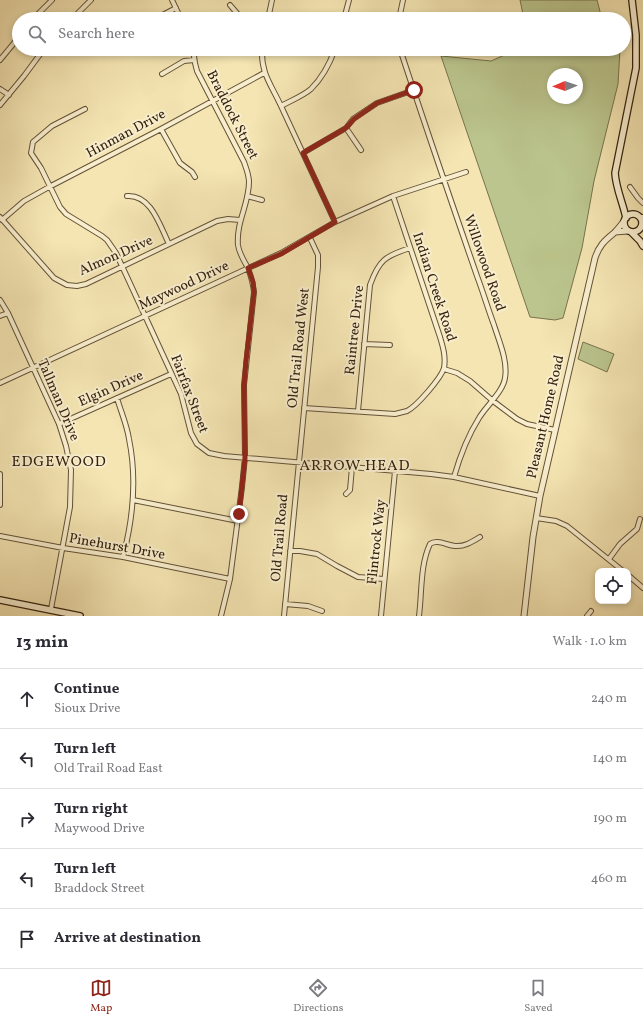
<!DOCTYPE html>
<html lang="en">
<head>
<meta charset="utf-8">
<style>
	body { margin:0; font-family:Vollkorn,serif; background:#f2f2f3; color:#2b2b33 }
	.controls { position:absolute; right:12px; bottom:12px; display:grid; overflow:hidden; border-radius:8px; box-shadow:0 2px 6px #0003 }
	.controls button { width:36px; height:36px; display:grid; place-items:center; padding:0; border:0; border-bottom:1px solid #e1e1e2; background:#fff; color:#2b2b33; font:20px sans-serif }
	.compass { position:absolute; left:547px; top:68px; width:36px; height:36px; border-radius:50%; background:#fff; box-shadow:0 2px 6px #0003; rotate:268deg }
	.stop { position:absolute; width:12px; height:12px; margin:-9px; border:3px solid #8f2418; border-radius:50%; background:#fff }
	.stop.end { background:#8f2418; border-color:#fff; box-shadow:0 1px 4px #0008 }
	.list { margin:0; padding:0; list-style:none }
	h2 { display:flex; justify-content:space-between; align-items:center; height:52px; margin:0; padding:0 16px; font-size:17px }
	h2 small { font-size:13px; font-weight:400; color:#7c7c81 }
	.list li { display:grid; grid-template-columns:26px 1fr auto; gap:12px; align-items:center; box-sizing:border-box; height:60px; padding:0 16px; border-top:1px solid #e1e1e2 }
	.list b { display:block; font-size:15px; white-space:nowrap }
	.list p { margin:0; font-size:13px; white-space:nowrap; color:#7c7c81 }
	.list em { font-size:13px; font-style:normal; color:#7c7c81 }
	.icon { flex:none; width:22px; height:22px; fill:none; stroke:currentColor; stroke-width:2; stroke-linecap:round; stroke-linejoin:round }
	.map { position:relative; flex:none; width:643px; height:616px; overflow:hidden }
	.search { position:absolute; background:#fff; box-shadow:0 2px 6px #0003; left:12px; right:12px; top:12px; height:44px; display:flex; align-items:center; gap:10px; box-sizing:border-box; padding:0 14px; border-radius:22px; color:#7c7c81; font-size:15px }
	.sheet { height:352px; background:#fff }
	nav { display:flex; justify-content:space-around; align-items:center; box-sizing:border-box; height:56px; border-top:1px solid #e1e1e2; background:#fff; font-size:11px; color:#7c7c81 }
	nav a { display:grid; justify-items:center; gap:2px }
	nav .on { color:#8f2418 }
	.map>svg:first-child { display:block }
</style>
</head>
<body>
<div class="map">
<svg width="643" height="616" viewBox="0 0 643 616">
	<rect width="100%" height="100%" fill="#f4e5b2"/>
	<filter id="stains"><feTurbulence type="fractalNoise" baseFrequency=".005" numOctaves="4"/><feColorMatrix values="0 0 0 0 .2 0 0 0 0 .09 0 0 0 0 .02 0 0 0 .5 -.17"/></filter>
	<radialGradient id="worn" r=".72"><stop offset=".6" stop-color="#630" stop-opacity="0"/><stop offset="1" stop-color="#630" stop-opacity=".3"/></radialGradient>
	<path fill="#bbc58d" stroke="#78734e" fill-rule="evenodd" d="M520 0H597L602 19H524Z
		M518 49H620L618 84 594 181 582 248 563 318 555 320 530 317 441 56 491 61ZM553 74H577V98H553Z
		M583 342 614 354 607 372 578 359Z"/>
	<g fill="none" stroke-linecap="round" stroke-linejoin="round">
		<g stroke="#645238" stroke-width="6">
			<path id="minor" d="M172 0 181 19
				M230 5 242 19
				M33 19 52 0
				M72 19 91 0
				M155 19 176 8
				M268 19 272 0
				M344 19 349 0
				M399 19 403 0
				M193 49 195 63 197 71 244 162C246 168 249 175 249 182 249 204 236 222 238 245 239 253 244 261 248 268 251 276 253 283 254 292L244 385 245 457 242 487 230 579 221 616
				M262 49C261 74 271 84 281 106 299 145 317 183 335 222
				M400 49C425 125 451 201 477 276 483 292 488 309 494 325 499 341 508 361 505 378 503 392 486 406 479 418 467 437 460 456 454 477
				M0 60 19 37
				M162 74 184 61 194 60
				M0 89 9 95
				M0 105 24 76 44 49
				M281 106C290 101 303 96 311 89 322 78 330 63 335 49
				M85 109 52 126 33 142 31 153 41 168 60 207 66 214 102 236 107 240 116 253 181 394 191 433 197 444 209 453 224 456 431 474 454 477 540 496
				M346 128 361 150
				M161 129 180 163 192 172 195 177
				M303 153 346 128 353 119 377 103 414 90
				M630 187 638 198 643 203
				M127 196C151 194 160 226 169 244
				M247 196 262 200
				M0 217 54 278 67 285 77 286 86 284 217 221 228 219 240 220
				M639 217H643
				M2 220 24 201 49 187 161 129 264 73
				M641 227 643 226
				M0 300 8 313 59 424 66 446 71 470 70 507 51 609
				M0 316 8 313
				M364 344 390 345
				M444 369 457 373 470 381 493 401 517 419 527 424 555 430
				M0 383 281 253 335 222 393 196 466 172
				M117 398C121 412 127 425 129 439 137 478 133 519 123 557
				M304 408 395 414C399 413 403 412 407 411 417 406 441 378 444 368 446 357 443 347 440 337L393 196
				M358 411 370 285C379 260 385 256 410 248
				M59 424 171 374
				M0 474V505
				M346 494 350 490 352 467
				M133 500 238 521
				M536 518 556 521 567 526 623 571
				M0 536 63 548 123 557 230 579
				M290 551H300L317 554 337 566 358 577 384 579
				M609 559 620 544 637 529 640 519
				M628 575 643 588
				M285 604 308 606 322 611
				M284 616 318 267V255L310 238
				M381 616 395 471
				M419 616C422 593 420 565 430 544 437 539 446 545 455 546 464 547 472 542 480 537
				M587 616 591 611"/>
		</g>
		<g stroke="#645238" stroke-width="7">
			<path id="tertiary" d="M615 232 628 231
				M524 616 533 537 540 496 595 258C599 246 604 241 614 233 618 229 621 225 624 221"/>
		</g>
		<g stroke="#34210f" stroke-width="8">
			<path id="secondary" d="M624 223a9 9 0 1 1 18 0a9 9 0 1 1-18 0Z
				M626 218C623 203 616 189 615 173L636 68V35L632 0
				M631 232 640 241 643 246
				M0 600 80 616"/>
		</g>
		<use href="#minor" stroke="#f8eecd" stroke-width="4"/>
		<use href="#tertiary" stroke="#f8eecd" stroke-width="5"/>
		<use href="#secondary" stroke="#f8eecd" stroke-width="5.5"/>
	</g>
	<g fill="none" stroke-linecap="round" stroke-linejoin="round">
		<path stroke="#8f2418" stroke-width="5" d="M239 514 245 458 244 386 246 361 254 292 253 282 248 268 281 254 335 222 303 153 346 128 354 119 377 103 414 90"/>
	</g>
	<g text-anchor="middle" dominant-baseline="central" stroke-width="4" stroke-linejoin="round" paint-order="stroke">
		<g font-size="14" fill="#34210f" stroke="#f8eecd">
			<text transform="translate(232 115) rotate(63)">Braddock Street</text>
			<text transform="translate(126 134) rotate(-28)">Hinman Drive</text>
			<text transform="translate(116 256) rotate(-24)">Almon Drive</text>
			<text transform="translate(484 263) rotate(71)">Willowood Road</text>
			<text transform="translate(184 286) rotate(-25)">Maywood Drive</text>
			<text transform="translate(434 287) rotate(72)">Indian Creek Road</text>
			<text transform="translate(355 330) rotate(-84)">Raintree Drive</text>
			<text transform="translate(299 348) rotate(-84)">Old Trail Road West</text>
			<text transform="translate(111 389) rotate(-24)">Elgin Drive</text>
			<text transform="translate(189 394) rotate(69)">Fairfax Street</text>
			<text transform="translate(58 400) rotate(67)">Tallman Drive</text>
			<text transform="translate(546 417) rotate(-77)">Pleasant Home Road</text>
			<text transform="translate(280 538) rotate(-85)">Old Trail Road</text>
			<text transform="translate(377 542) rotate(-84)">Flintrock Way</text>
			<text transform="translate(117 547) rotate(10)">Pinehurst Drive</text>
		</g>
		<g font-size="15" letter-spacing="1" fill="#34210f" stroke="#f8eecd">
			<text x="59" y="462">EDGEWOOD</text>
			<text x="355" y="466">ARROW HEAD</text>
		</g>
	</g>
	<rect width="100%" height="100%" filter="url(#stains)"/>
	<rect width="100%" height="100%" fill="url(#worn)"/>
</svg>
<div class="controls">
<button><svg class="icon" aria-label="locate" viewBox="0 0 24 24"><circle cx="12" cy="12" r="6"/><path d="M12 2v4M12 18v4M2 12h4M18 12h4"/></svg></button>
</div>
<svg class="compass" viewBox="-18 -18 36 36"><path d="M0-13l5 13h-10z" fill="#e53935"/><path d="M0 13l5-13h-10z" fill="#7c7c81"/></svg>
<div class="stop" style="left:414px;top:90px"></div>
<div class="stop end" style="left:239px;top:514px"></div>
<div class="search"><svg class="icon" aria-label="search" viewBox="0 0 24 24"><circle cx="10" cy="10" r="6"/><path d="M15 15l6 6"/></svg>Search here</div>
</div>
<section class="sheet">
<h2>13 min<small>Walk · 1.0 km</small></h2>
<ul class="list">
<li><svg class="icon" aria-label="ahead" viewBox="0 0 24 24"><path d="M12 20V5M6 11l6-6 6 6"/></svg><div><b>Continue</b><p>Sioux Drive</p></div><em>240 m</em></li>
<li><svg class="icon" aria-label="left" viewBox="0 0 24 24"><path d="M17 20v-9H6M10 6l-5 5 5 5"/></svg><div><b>Turn left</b><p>Old Trail Road East</p></div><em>140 m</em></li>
<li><svg class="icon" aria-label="right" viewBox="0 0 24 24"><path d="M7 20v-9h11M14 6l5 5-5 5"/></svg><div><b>Turn right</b><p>Maywood Drive</p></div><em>190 m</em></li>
<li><svg class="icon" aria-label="left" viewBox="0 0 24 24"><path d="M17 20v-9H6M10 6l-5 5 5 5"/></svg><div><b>Turn left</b><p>Braddock Street</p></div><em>460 m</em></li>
<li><svg class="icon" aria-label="arrive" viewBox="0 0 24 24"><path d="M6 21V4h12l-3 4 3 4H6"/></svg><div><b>Arrive at destination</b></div></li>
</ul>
</section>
<nav>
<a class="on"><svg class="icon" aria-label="map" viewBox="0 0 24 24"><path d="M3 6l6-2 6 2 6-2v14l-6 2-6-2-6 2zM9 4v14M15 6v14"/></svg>Map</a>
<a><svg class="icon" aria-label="directions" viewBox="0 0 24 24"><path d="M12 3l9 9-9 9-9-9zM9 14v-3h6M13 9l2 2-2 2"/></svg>Directions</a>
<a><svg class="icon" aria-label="saved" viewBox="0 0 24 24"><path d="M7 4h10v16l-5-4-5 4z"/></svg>Saved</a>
</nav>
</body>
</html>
